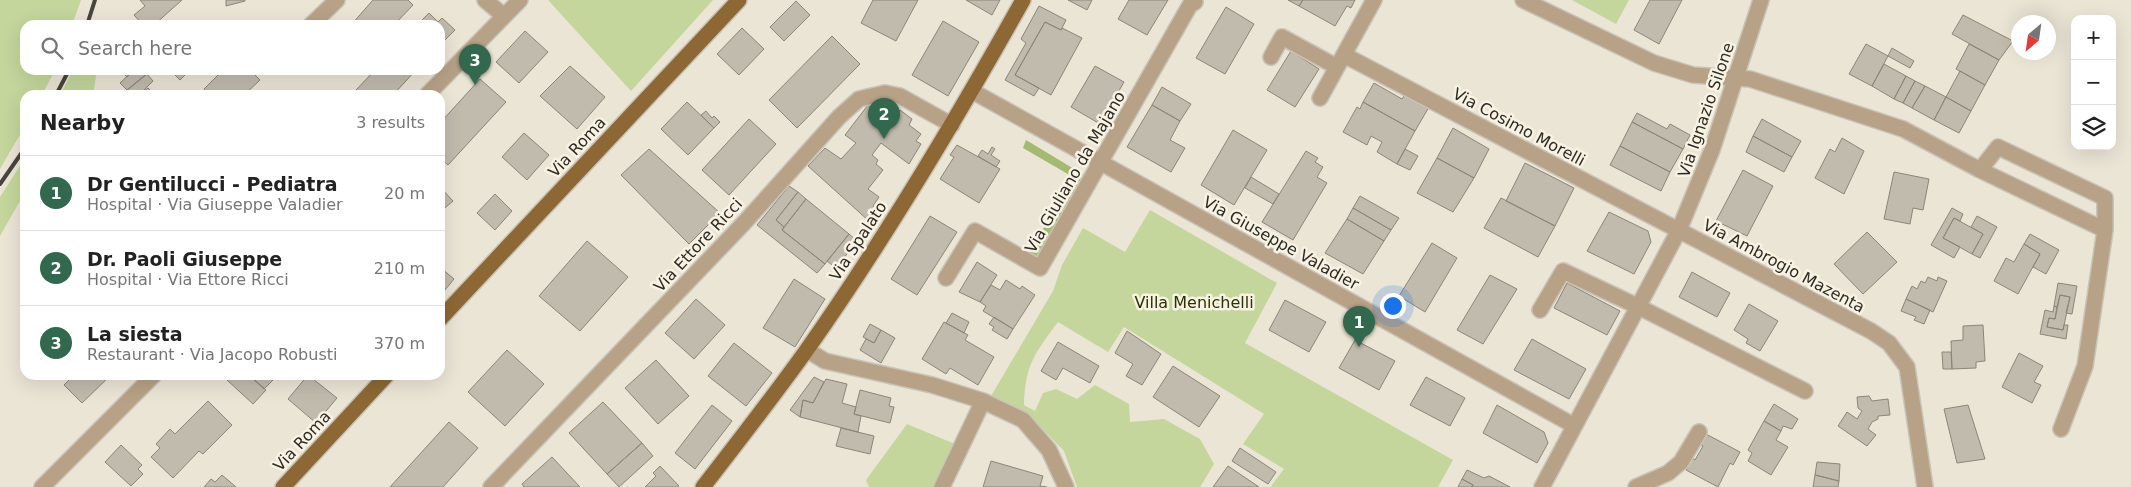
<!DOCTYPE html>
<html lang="en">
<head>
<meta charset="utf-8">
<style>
	body { margin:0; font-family:"DejaVu Sans",sans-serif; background:#f6f6f6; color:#222 }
	.controls { position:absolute; right:15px; top:15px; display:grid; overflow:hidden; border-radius:10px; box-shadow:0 5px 20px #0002 }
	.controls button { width:45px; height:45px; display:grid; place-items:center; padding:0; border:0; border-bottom:1px solid #e0e0e0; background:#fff; color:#222; font:25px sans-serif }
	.compass { position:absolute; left:2011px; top:15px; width:45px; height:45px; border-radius:50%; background:#fff; box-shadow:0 5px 20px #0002; rotate:209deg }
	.you { position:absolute; left:1392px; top:305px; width:18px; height:18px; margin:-12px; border:4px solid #fff; border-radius:50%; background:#1a73e8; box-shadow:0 0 0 8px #1a73e833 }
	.badge { display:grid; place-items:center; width:32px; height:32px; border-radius:50%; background:#32684e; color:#fff; font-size:16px; font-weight:700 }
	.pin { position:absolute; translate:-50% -41px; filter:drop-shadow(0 1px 2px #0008) }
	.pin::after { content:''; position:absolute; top:26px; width:18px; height:15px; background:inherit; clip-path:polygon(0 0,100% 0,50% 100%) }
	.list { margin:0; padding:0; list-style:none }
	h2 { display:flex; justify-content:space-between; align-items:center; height:65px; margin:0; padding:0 20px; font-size:21px }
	h2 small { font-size:16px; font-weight:400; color:#767676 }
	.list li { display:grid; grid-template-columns:32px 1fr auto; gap:15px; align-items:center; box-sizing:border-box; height:75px; padding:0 20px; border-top:1px solid #e0e0e0 }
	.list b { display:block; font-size:19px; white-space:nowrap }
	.list p { margin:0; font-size:16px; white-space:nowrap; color:#767676 }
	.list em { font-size:16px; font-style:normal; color:#767676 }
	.icon { flex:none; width:28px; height:28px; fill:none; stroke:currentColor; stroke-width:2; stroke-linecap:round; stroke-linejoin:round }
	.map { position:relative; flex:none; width:2131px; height:487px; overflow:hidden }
	.search { position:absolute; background:#fff; box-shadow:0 5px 20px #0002; left:20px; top:20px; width:425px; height:55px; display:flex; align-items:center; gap:12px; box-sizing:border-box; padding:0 18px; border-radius:15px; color:#767676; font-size:19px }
	.panel { position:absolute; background:#fff; box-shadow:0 5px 20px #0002; left:20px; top:90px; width:425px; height:290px; border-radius:15px }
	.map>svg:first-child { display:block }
</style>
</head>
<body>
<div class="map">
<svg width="2131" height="487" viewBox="0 0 2131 487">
	<rect width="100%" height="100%" fill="#ebe5d6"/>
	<path fill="#c4d69c" d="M0 0H81L72 25H25V70H55L42 95H25V126L0 169Z
		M548 0H713L631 91Z
		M1572 0H1629L1616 24Z
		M73 70H97L93 95H60Z
		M25 158V192L0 236V197Z
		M1150 210 1277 283 1245 343 1453 460 1438 487H1273L1271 486 1284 469 1243 444 1264 414 1124 327 1108 352 1058 322C1035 353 1025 365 1024 405L1035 411 1043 393 1056 389 1077 399 1095 385 1129 404 1130 422 1164 419 1200 439 1214 464 1200 487H1077L1064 451 1029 415 991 396 1053 291 1062 265 1083 228 1125 252Z
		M907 424 955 444 935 487H869L866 480Z"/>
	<path fill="#a4b971" d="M1026 140 1084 175 1034 261 1027 257 1073 177 1023 148Z"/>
	<path fill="#c0bbad" stroke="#8b8678" d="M140 0H182L154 25H143L134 15 145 6Z
		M226 0H245V1L226 6Z
		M373 0H408L413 5 394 25H351Z
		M873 0H918L896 41 861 23Z
		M966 0H1000L992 15Z
		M1068 0H1092L1087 10Z
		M1129 0H1168L1147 35 1118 19Z
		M1288 0H1303L1299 6Z
		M1303 0H1355L1351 8 1347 6 1335 26 1299 6Z
		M1650 0H1682L1659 44 1634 30Z
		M796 1 810 15 784 41 770 27Z
		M1039 6 1066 20 1061 30 1045 22 1015 75 1039 88 1034 96 1005 80 1026 43 1021 39Z
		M1226 7 1254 24 1225 74 1196 58Z
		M429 13 438 22 442 18 455 30 440 45V25H417Z
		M1963 15 2013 41 1999 60 1952 34Z
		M943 21 979 42 948 96 912 75Z
		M1045 22 1061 30 1062 28 1082 38 1051 95 1015 75Z
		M742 28 764 49 739 75 717 54Z
		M525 31 548 52 519 83 496 62Z
		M832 36 860 64 797 128 769 100Z
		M1866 44 1888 56 1872 86 1849 74Z
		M1969 44 1999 60 1985 85 1956 69Z
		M1892 48 1914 61 1910 68 1888 56Z
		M1291 51 1319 69 1295 107 1267 90Z
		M1884 64 1906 76 1894 99 1872 86Z
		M570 66 605 97 577 129 540 96Z
		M1095 66 1124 82 1100 124 1071 107Z
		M122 70H134L127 77 121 71Z
		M134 70 150 71 127 90 120 83Z
		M170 70H190L180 80Z
		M223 70H250L260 80 244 95H210L204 89Z
		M375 70H416L393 95H361L356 90Z
		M1960 71 1985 85 1971 111 1946 97Z
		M147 74 153 81 139 95H128L125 92Z
		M1906 76 1915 81 1903 103 1894 99Z
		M480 79 506 102 448 165 440 158V123Z
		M1915 81 1925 86 1912 108 1903 103Z
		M1374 83 1402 99 1405 94 1429 107 1415 131 1363 102Z
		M1925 86 1946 97 1934 120 1912 108Z
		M1162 87 1191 104 1180 121 1152 105Z
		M148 88 156 95H139Z
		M1946 97 1971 111 1959 133 1934 120Z
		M687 102 714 128 688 155 661 129Z
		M1363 102 1415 131 1397 164 1377 152 1382 142 1371 136 1367 145 1343 132 1357 107 1360 109Z
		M868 105 890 120 893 114 896 116 900 110 912 119 909 125 921 134 916 141 921 144 909 164 881 143 872 155 878 160 876 164 883 170 868 189 879 197 873 206 879 210 870 222 808 166 825 148 841 159 856 143 845 135Z
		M1152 105 1180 121 1170 140 1185 148 1171 172 1127 147Z
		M706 111 712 118 714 116 720 122 714 128 701 115Z
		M1637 113 1667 129 1670 124 1690 135 1683 149 1632 122Z
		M749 119 776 144 729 195 702 170Z
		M1762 119 1801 141 1792 157 1753 136Z
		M1632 122 1683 149 1670 172 1620 146Z
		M1453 128 1489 149 1474 178 1437 158Z
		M1233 130 1267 150 1234 205 1201 185Z
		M524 133 549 155 527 180 502 157Z
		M1753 136 1792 157 1784 172 1746 152Z
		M1842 138 1864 151 1844 194 1815 178 1830 149 1835 152Z
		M957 145 1000 169 979 203 940 179 954 157 950 155Z
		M1620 146 1670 172 1661 191 1610 165Z
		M992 147 995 149 991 155 1000 161 996 167 978 156 982 150 988 154Z
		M649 149 720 213 689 244 621 175Z
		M1405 149 1418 156 1410 170 1397 164Z
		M1306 151 1318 158 1315 162 1323 167 1317 177 1327 183 1293 240 1262 222Z
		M1437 158 1474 178 1453 212 1417 193Z
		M1525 163 1574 188 1555 226 1506 201Z
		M1743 170 1773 186 1747 236 1716 221Z
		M1894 172 1929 179 1923 210 1913 208 1910 224 1884 219Z
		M1251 177 1279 194 1273 204 1245 188Z
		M789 186 798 192 776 220 784 227 782 230 825 264 817 273 757 225Z
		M440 187 453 201 440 212Z
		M798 192 806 199 784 227 776 220Z
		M495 194 512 211 495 230 477 213Z
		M1360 196 1399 218 1391 230 1353 208Z
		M1501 198 1555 226 1538 257 1484 228Z
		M806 199 849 234 825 264 782 230Z
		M1353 208 1391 230 1384 241 1347 219Z
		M1952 208 1963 214 1960 221 1954 218 1943 238 1960 247 1954 258 1931 245Z
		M1609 212 1648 231 1651 242 1634 274 1587 251Z
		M930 216 957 232 917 295 891 279Z
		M1977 216 1997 227 1980 258 1972 254 1983 234 1971 227Z
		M1954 218 1983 234 1972 254 1943 238Z
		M1347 219 1384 241 1363 274 1325 253Z
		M1867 232 1897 262 1863 294 1834 264Z
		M849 234 857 241 836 268 827 261Z
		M2030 234 2059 250 2046 274 2033 267 2040 254 2024 244Z
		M587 241 628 277 580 331 539 296Z
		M1432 243 1457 258 1425 312 1399 296Z
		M2024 244 2040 254 2018 294 1994 281 2006 258 2014 262Z
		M977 262 997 275 980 302 959 292Z
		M442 269 454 279 440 296V271Z
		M1692 272 1730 293 1717 317 1679 297Z
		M1490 275 1517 289 1483 344 1457 330Z
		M1928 277 1937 281 1938 277 1947 281 1933 312 1906 299 1912 286 1917 289 1921 281 1925 283Z
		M794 279 825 299 795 347 763 328Z
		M1006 280 1020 289 1022 286 1035 295 1013 329 983 311 986 306 980 302 991 285 1000 290Z
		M1567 283 1620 311 1607 335 1554 308Z
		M2058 283 2077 286 2072 314 2066 313 2070 297 2060 295 2057 307 2054 306Z
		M2060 295 2070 297 2063 330 2047 327 2049 318 2055 319Z
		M696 299 725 325 694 359 665 333Z
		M1906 299 1930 310 1924 324 1914 320 1916 317 1901 311Z
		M1285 300 1326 322 1309 352 1269 330Z
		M1749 304 1778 321 1760 351 1746 343 1748 339 1734 330Z
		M2054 306 2057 307 2055 319 2049 318 2047 327 2063 330 2064 325H2068L2066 339 2040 334 2045 310 2053 312Z
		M952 313 969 322 964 333 946 323Z
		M994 317 1013 329 1007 339 992 330 994 327 989 324Z
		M944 322 968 335 965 340 994 357 978 385 950 368 946 374 922 359Z
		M870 324 881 330 874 343 863 337Z
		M1983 325 1985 361 1976 362V368L1952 369 1951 341 1963 340V326Z
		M881 330 895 338 881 363 860 350 866 339 874 343Z
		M1127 331 1161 354 1142 385 1126 376 1133 364 1115 353Z
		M1532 339 1586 369 1569 399 1514 370Z
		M1355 340 1395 361 1379 390 1339 368Z
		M1058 342 1099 366 1090 383 1063 368 1056 380 1041 371Z
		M734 343 772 373 746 406 708 376Z
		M507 350 544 384 505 426 468 392Z
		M1942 352H1951L1952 369H1943Z
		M2019 353 2043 366 2034 382 2041 385 2032 403 2002 387Z
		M656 360 689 396 658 424 625 388Z
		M1173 366 1220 396 1199 427 1153 397Z
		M74 375H111L82 403 64 385Z
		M232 375H249L266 390 253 404 227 380Z
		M249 375H278L264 389Z
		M308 375 337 398 316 423 288 399Z
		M814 377 824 382 813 403 803 400 800 417 790 410Z
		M1426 377 1465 398 1450 426 1410 405Z
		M826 379 847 384 842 403 856 407 854 414 861 416 858 432 800 417 803 400 813 403Z
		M860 390 891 398 889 406 894 407 890 423 854 414Z
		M1869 396 1872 401 1888 399 1890 415 1878 416V419L1872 422 1868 429 1876 435 1867 446 1838 426 1847 412 1857 419 1862 411 1858 408 1857 397Z
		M208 401 232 425 203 454 199 451 173 478 151 457 160 448 156 444 170 429 175 434Z
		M603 402 642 443 607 474 569 433Z
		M1774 404 1798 419 1792 429 1783 426 1781 431 1764 421Z
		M712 405 732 421 695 469 675 453Z
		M1497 405 1544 432 1548 443 1537 463 1483 433Z
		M1968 405 1985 459 1957 463 1944 409Z
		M1764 421 1781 431 1776 440 1788 447 1771 475 1748 461 1752 453 1748 450Z
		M449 422 478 448 443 487H390Z
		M841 428 874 436 870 454 836 446Z
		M1704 433 1740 452 1733 465 1730 463 1718 487 1686 470 1692 458 1695 460 1703 446 1699 444Z
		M642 443 653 456 619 487 607 474Z
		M121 445 142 465 138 469 143 474 131 486 105 462Z
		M1240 448 1276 472 1268 484 1232 461Z
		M552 457 580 487H524L522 484Z
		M991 461 1043 476 1040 486 1047 487H983Z
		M1817 462 1840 464 1839 481 1815 475Z
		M660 466 679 486 677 487H645L656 476 653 473Z
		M1228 466 1259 487H1213Z
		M1467 470 1484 478 1489 476 1510 487H1472L1473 485 1462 479Z
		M222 475 236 487H204L211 479 215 482Z
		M1815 475 1839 481 1838 487H1813Z
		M1462 479 1473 485 1472 487H1458Z"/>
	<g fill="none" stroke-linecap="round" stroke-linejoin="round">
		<g stroke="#c9c3b6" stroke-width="18">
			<path id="minor" d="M485 0 504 16
				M1523 0 1654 63 1693 75 1750 79 1903 129 1980 170 2105 230
				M311 25 337 0
				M1344 55 1871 331 1889 343 1907 367 1925 487
				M1271 57 1282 37 1337 67
				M972 91 1573 425
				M427 95 520 0
				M1320 98 1374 0
				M1980 170 1998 147 2105 198V230L2085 366 2061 429
				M946 278 975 231 1040 268 1190 5 1195 2
				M1540 310 1563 271 1639 307 1805 391
				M807 350 825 361 932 385 983 401 1023 420 1049 450 1066 487
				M42 487 154 375
				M491 487 744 223 839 117 859 99 885 93 900 96 952 125
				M942 487 983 401
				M1542 487 1679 230 1712 150 1761 0
				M1636 487 1668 473 1681 462 1699 432"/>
		</g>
		<g stroke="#c9c3b6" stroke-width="18">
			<path id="major" d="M440 319 739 0
				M283 487 387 375
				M703 487C738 442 773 397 806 351 885 239 956 120 1023 0"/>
		</g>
		<use href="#minor" stroke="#b7a287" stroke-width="15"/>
		<use href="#major" stroke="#8d6835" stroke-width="15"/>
		<path stroke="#48453e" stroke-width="4" d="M87 25 95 0
			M56 95 69 70
			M0 184 25 148"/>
	</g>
	<g text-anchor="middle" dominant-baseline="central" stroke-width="5" stroke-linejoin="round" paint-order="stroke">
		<g font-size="16" fill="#2c2a24" stroke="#f8f2e3">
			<text transform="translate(1706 110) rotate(-71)">Via Ignazio Silone</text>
			<text transform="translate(1519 127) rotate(28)">Via Cosimo Morelli</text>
			<text transform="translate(577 147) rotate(-47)">Via Roma</text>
			<text transform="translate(1075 172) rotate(-60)">Via Giuliano da Majano</text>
			<text transform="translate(858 241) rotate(-57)">Via Spalato</text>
			<text transform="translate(1281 243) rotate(29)">Via Giuseppe Valadier</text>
			<text transform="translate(698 245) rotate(-47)">Via Ettore Ricci</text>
			<text transform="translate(1784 266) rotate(28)">Via Ambrogio Mazenta</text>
			<text transform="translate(302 441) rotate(-47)">Via Roma</text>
		</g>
		<g font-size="16" fill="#283400" stroke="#f8f2e3">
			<text x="1194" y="302">Villa Menichelli</text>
		</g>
	</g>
</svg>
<div class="controls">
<button>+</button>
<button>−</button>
<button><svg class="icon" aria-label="layers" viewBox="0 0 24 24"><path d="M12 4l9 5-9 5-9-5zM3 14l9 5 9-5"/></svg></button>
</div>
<svg class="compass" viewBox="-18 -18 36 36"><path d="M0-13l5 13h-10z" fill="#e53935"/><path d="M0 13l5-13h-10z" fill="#767676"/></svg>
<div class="you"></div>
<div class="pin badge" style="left:1359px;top:347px">1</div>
<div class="pin badge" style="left:884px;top:139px">2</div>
<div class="pin badge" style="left:475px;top:85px">3</div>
<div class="search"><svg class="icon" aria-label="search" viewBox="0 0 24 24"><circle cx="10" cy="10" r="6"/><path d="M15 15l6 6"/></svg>Search here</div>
<section class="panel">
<h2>Nearby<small>3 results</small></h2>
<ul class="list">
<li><span class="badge">1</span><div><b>Dr Gentilucci - Pediatra</b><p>Hospital · Via Giuseppe Valadier</p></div><em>20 m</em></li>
<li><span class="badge">2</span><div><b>Dr. Paoli Giuseppe</b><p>Hospital · Via Ettore Ricci</p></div><em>210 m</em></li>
<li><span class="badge">3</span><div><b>La siesta</b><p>Restaurant · Via Jacopo Robusti</p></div><em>370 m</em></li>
</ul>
</section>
</div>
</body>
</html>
